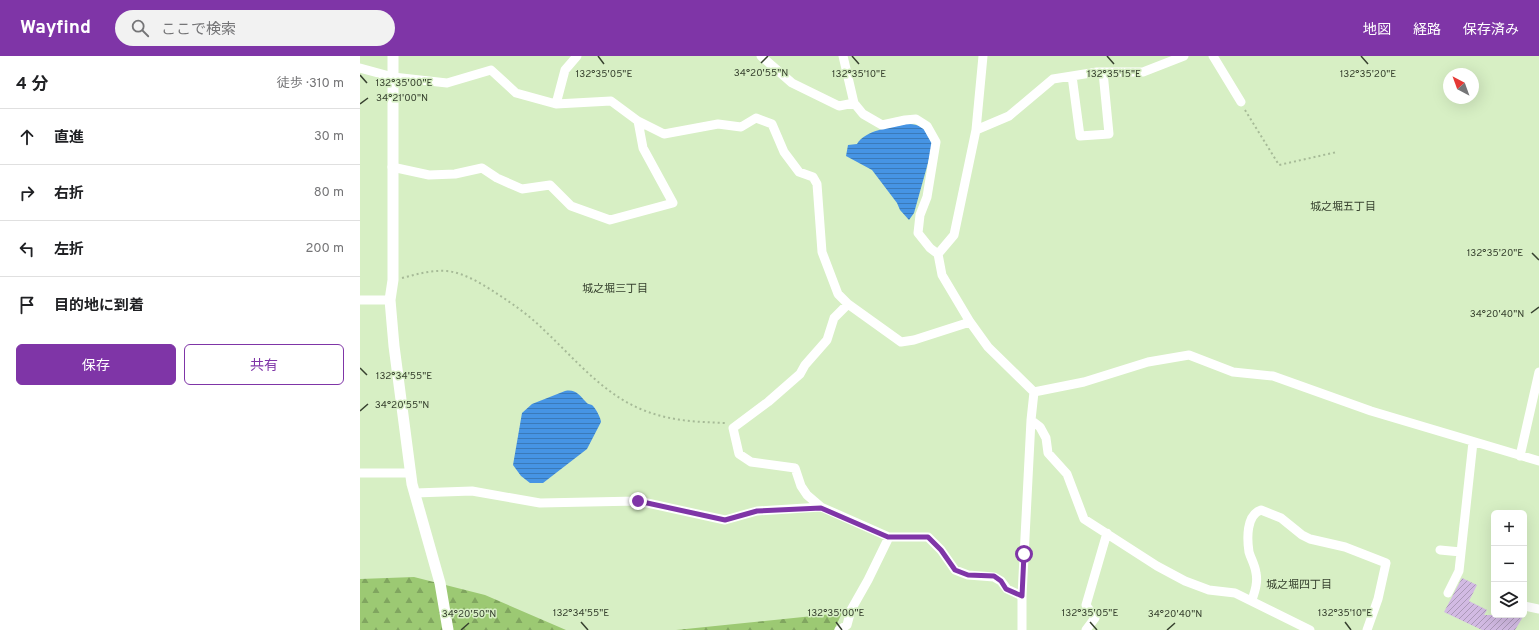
<!DOCTYPE html>
<html lang="ja">
<head>
<meta charset="utf-8">
<style>
	body { margin:0; font-family:Overpass,"Noto Sans JP",sans-serif; background:#f2f2f2; color:#202124 }
	.controls { position:absolute; right:12px; bottom:12px; display:grid; overflow:hidden; border-radius:6px; box-shadow:0 4px 16px #0002 }
	.controls button { width:36px; height:36px; display:grid; place-items:center; padding:0; border:0; border-bottom:1px solid #e0e0e0; background:#fff; color:#202124; font:20px sans-serif }
	.compass { position:absolute; left:1083px; top:12px; width:36px; height:36px; border-radius:50%; background:#fff; box-shadow:0 4px 16px #0002; rotate:319deg }
	.stop { position:absolute; width:12px; height:12px; margin:-9px; border:3px solid #7f35a7; border-radius:50%; background:#fff }
	.stop.end { background:#7f35a7; border-color:#fff; box-shadow:0 1px 4px #0008 }
	.list { margin:0; padding:0; list-style:none }
	h2 { display:flex; justify-content:space-between; align-items:center; height:52px; margin:0; padding:0 16px; font-size:17px }
	h2 small { font-size:13px; font-weight:400; color:#757577 }
	.list li { display:grid; grid-template-columns:26px 1fr auto; gap:12px; align-items:center; box-sizing:border-box; height:56px; padding:0 16px; border-top:1px solid #e0e0e0 }
	.list b { display:block; font-size:15px; white-space:nowrap }
	.list em { font-size:13px; font-style:normal; color:#757577 }
	.actions { display:flex; gap:8px; padding:12px 16px }
	.actions a { flex:1; padding:9px 0; border:1px solid #7f35a7; border-radius:6px; text-align:center; font-size:14px; color:#7f35a7 }
	.actions .main { background:#7f35a7; color:#fff }
	.icon { flex:none; width:22px; height:22px; fill:none; stroke:currentColor; stroke-width:2; stroke-linecap:round; stroke-linejoin:round }
	.map { position:relative; flex:none; width:1179px; height:574px; overflow:hidden }
	header { display:flex; align-items:center; gap:24px; box-sizing:border-box; height:56px; padding:0 20px; background:#7f35a7; color:#fff }
	header strong { font-size:19px }
	nav { display:flex; gap:22px; margin-inline-start:auto; font-size:14px }
	.search { width:280px; height:36px; background:#f2f2f2; display:flex; align-items:center; gap:10px; box-sizing:border-box; padding:0 14px; border-radius:22px; color:#757577; font-size:15px }
	main { display:flex }
	aside { flex:1; background:#fff }
	.map>svg:first-child { display:block }
</style>
</head>
<body>
<header>
<strong>Wayfind</strong>
<div class="search"><svg class="icon" aria-label="search" viewBox="0 0 24 24"><circle cx="10" cy="10" r="6"/><path d="M15 15l6 6"/></svg>ここで検索</div>
<nav><a>地図</a><a>経路</a><a>保存済み</a></nav>
</header>
<main>
<aside>
<h2>4 分<small>徒歩 · 310 m</small></h2>
<ul class="list">
<li><svg class="icon" aria-label="ahead" viewBox="0 0 24 24"><path d="M12 20V5M6 11l6-6 6 6"/></svg><div><b>直進</b></div><em>30 m</em></li>
<li><svg class="icon" aria-label="right" viewBox="0 0 24 24"><path d="M7 20v-9h11M14 6l5 5-5 5"/></svg><div><b>右折</b></div><em>80 m</em></li>
<li><svg class="icon" aria-label="left" viewBox="0 0 24 24"><path d="M17 20v-9H6M10 6l-5 5 5 5"/></svg><div><b>左折</b></div><em>200 m</em></li>
<li><svg class="icon" aria-label="arrive" viewBox="0 0 24 24"><path d="M6 21V4h12l-3 4 3 4H6"/></svg><div><b>目的地に到着</b></div></li>
</ul>
<div class="actions"><a class="main">保存</a><a>共有</a></div>
</aside>
<div class="map">
<svg width="1179" height="574" viewBox="0 0 1179 574">
	<defs>
		<pattern id="forest-firs" width="22" height="20" patternUnits="userSpaceOnUse"><rect width="22" height="20" fill="#9cc973"/><path d="M5 1l3.5 6h-7zM16 11l3.5 6h-7z" fill="#80a55f"/></pattern>
		<pattern id="water-rules" width="6" height="5" patternUnits="userSpaceOnUse"><rect width="6" height="5" fill="#4694e4"/><path d="M0 2.5h6" fill="none" stroke="#3b7ab9"/></pattern>
		<pattern id="building-hatch" width="6" height="6" patternUnits="userSpaceOnUse"><rect width="6" height="6" fill="#d2bae3"/><path d="M-1 1l2-2M0 6l6-6M5 7l2-2" fill="none" stroke="#ab99b8"/></pattern>
	</defs>
	<rect width="100%" height="100%" fill="#d7efc4"/>
	<path fill="url(#forest-firs)" d="M54 521 125 539 206 574H0V523Z
		M482 557 474 574H316Z"/>
	<path fill="url(#water-rules)" d="M546 68C565 68 565 74 573 89L554 157 549 164 540 154 537 147 512 114 486 100 488 89 497 88C505 74 532 71 546 68Z
		M205 335C216 333 219 339 226 346 227 348 230 348 232 349 235 351 241 362 241 366L227 393 183 427H170L161 420 153 409 162 357 172 348Z"/>
	<path fill="url(#building-hatch)" d="M1102 522 1117 529 1109 545 1127 554 1124 559H1164L1155 574H1122L1084 556Z"/>
	<g fill="none" stroke-linecap="round" stroke-linejoin="round">
		<path stroke="#a6ba97" stroke-width="2" stroke-dasharray="2 3" stroke-linecap="butt" d="M885 54 919 109 977 96
			M42 222C57 218 71 214 87 215 105 217 122 228 136 237 153 248 170 260 184 274 215 303 243 338 283 354 310 365 337 366 366 367"/>
		<path stroke="#fff" stroke-width="9" d="M401 0 432 27 479 50 494 47
			M483 0 494 47 503 58 522 69 545 64 556 63 567 70 576 86 567 141 560 159 558 177 570 192 578 198
			M623 0 616 74 594 179 578 198 582 219 610 266 628 291 674 336 671 364 662 540V574
			M853 0 881 46
			M0 12 33 21 87 27 131 14 156 37 196 48 251 45 278 65 304 78 358 68 381 71 396 62 412 68 424 96 439 116 453 121 457 128 462 196 478 238 488 248 541 286 554 284 610 266
			M712 20 720 80 749 78 743 16
			M196 48 205 14 217 0
			M616 74 649 60 693 23 737 16H783L824 0
			M32 111 69 119 95 118 122 112 137 122 162 133 190 129 211 150 250 164 313 147 283 92 278 65
			M0 244H30
			M488 248 474 262 467 284 445 309 440 318 408 346 373 372 379 398 391 406 435 412 441 430 447 439 461 451 529 481H568L581 494 595 514 608 519 634 521 641 525 647 533 662 540
			M674 336 724 326 788 306 829 299 873 316 913 320 1011 355 1179 405
			M671 364 680 371 686 382 688 397 707 418 724 463 797 510 825 525 849 534 875 537 950 574
			M1160 400 1179 316
			M0 417H51
			M55 437 112 435 180 447 278 445 365 464 397 455 461 451
			M1080 494 1101 496
			M1088 537 1099 515 1113 386
			M892 544C895 535 898 526 896 517 895 509 891 503 889 496 887 483 886 459 901 454L921 462 942 479 950 483 985 491 1026 507 1018 543 1007 574
			M1164 550 1179 553
			M479 574 487 569 491 554 508 524 529 481
			M726 574 735 562 726 549 747 477"/>
		<path stroke="#fff" stroke-width="11" d="M33 0V224L30 244 34 290 52 428 80 527 88 574"/>
	</g>
	<g fill="none" stroke-linecap="round" stroke-linejoin="round">
		<path stroke="#7f35a7" stroke-width="5" d="M278 445 365 464 397 455 461 452 528 481H568L581 494 595 514 608 519 634 520 641 525 646 533 662 540 664 498"/>
	</g>
	<path fill="none" stroke="#37412f" stroke-width="1.5" d="M238 0 244 8M492 0 499 8M747 0 754 8M1001 0 1008 8M401 7 408 0M0 19 7 27M0 48 8 42M1172 197 1179 204M1171 257 1179 251M0 312 7 319M0 355 8 348M221 566 228 574M476 566 482 574M730 566 737 574M985 566 991 574M101 574 109 567M807 574 815 567"/>
	<g text-anchor="middle" dominant-baseline="central" stroke-width="3" stroke-linejoin="round" paint-order="stroke">
		<g font-size="11" fill="#37412f" stroke="#d7efc4">
			<text x="983" y="151">城之堀五丁目</text>
			<text x="255" y="233">城之堀三丁目</text>
			<text x="939" y="529">城之堀四丁目</text>
		</g>
	</g>
	<g font-size="10" text-anchor="middle" fill="#37412f" stroke="#d7efc4" stroke-width="3" stroke-linejoin="round" paint-order="stroke">
		<text x="401" y="20">34°20'55"N</text>
		<text x="244" y="21">132°35'05"E</text>
		<text x="499" y="21">132°35'10"E</text>
		<text x="754" y="21">132°35'15"E</text>
		<text x="1008" y="21">132°35'20"E</text>
		<text x="44" y="30">132°35'00"E</text>
		<text x="42" y="45">34°21'00"N</text>
		<text x="1135" y="200">132°35'20"E</text>
		<text x="1137" y="261">34°20'40"N</text>
		<text x="44" y="323">132°34'55"E</text>
		<text x="42" y="352">34°20'55"N</text>
		<text x="221" y="560">132°34'55"E</text>
		<text x="476" y="560">132°35'00"E</text>
		<text x="730" y="560">132°35'05"E</text>
		<text x="985" y="560">132°35'10"E</text>
		<text x="109" y="561">34°20'50"N</text>
		<text x="815" y="561">34°20'40"N</text>
	</g>
</svg>
<div class="controls">
<button>+</button>
<button>−</button>
<button><svg class="icon" aria-label="layers" viewBox="0 0 24 24"><path d="M12 4l9 5-9 5-9-5zM3 14l9 5 9-5"/></svg></button>
</div>
<svg class="compass" viewBox="-18 -18 36 36"><path d="M0-13l5 13h-10z" fill="#e53935"/><path d="M0 13l5-13h-10z" fill="#757577"/></svg>
<div class="stop" style="left:664px;top:498px"></div>
<div class="stop end" style="left:278px;top:445px"></div>
</div>
</main>
</body>
</html>
